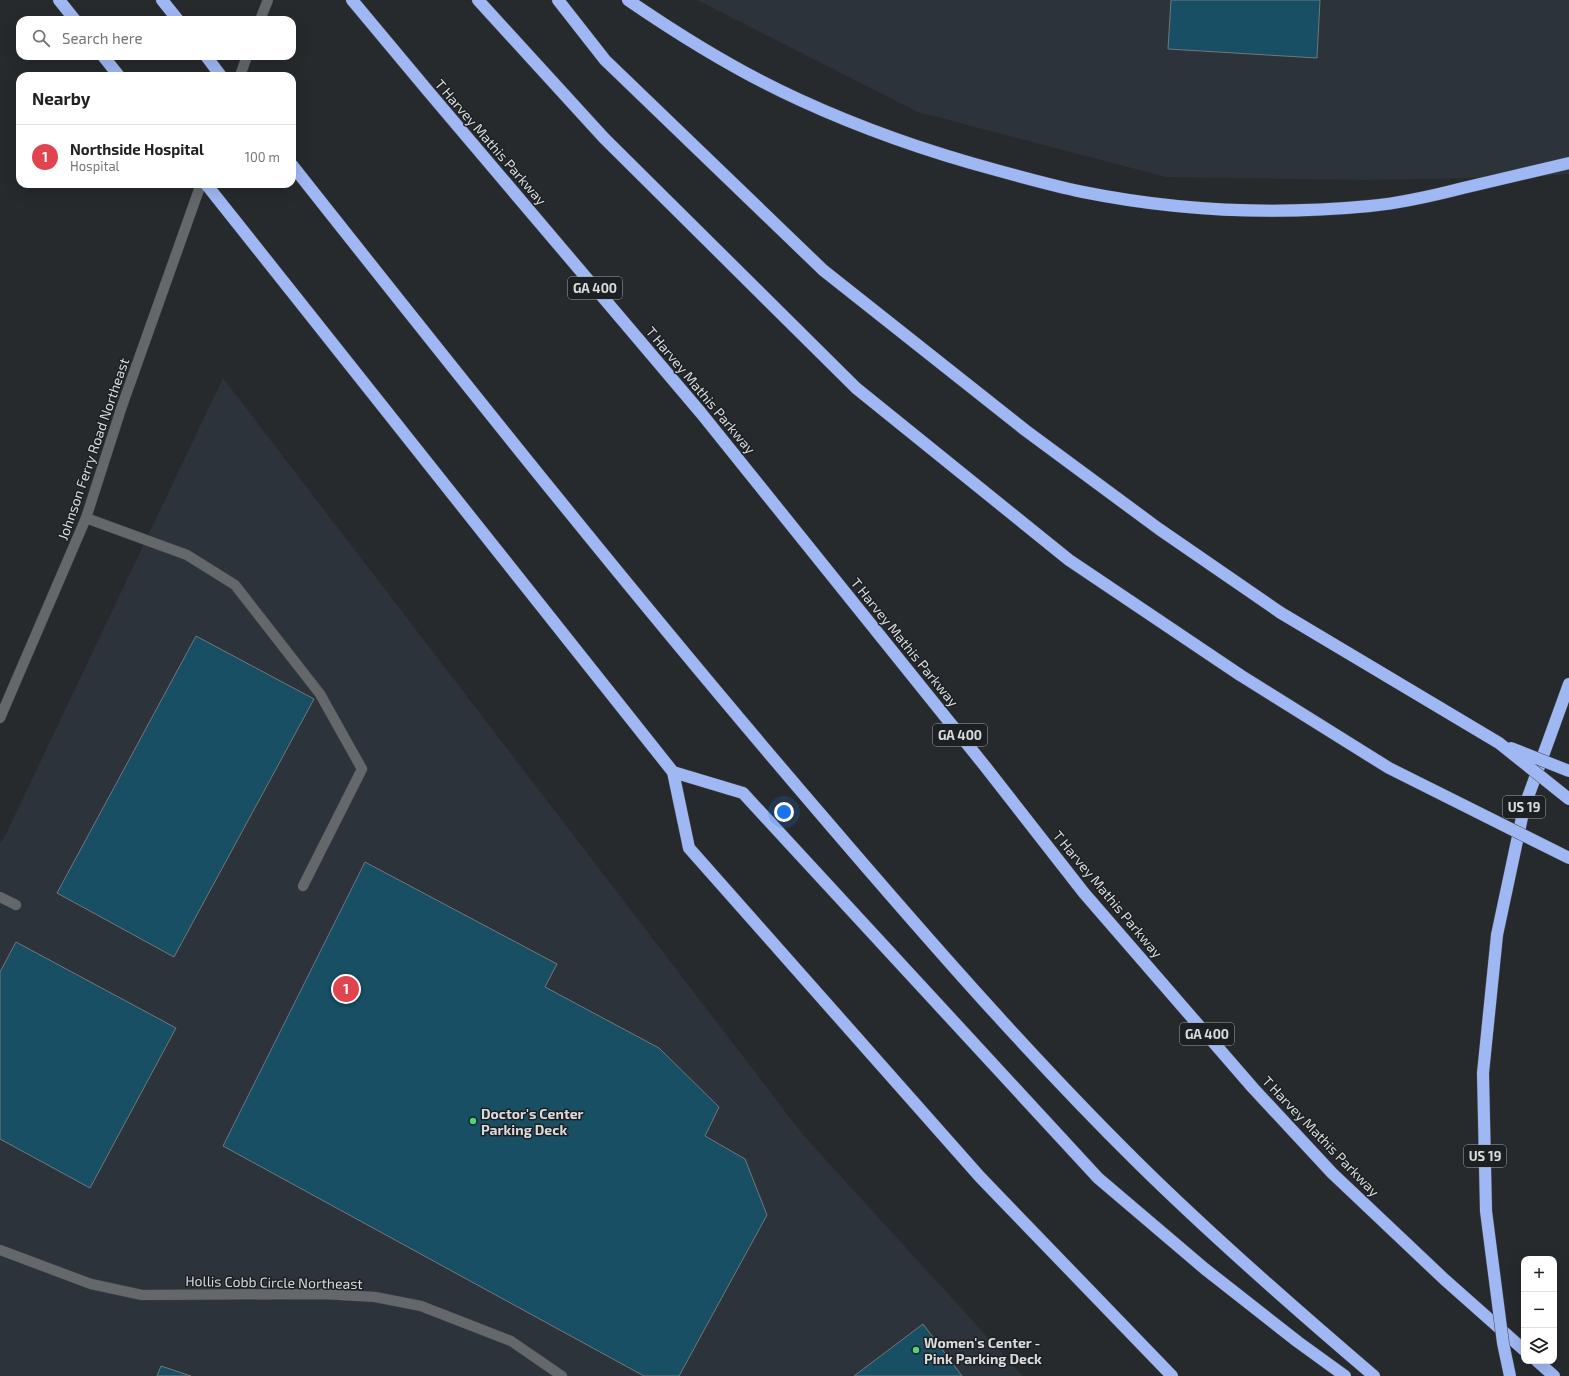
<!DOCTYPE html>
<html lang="en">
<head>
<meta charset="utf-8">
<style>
	body { margin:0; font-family:"Exo 2",sans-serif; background:#f6f6f6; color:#222 }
	.controls { position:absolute; right:12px; bottom:12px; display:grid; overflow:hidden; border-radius:8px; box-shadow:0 4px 16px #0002 }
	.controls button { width:36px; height:36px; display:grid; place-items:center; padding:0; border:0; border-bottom:1px solid #e0e0e0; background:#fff; color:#222; font:20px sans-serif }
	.you { position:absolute; left:784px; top:812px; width:14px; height:14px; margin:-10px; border:3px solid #fff; border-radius:50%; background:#1a73e8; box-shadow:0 0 0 6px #1a73e833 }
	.badge { display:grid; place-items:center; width:26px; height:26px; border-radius:50%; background:#1a73e8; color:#fff; font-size:13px; font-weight:700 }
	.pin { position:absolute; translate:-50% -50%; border:2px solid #fff; box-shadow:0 1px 4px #0006 }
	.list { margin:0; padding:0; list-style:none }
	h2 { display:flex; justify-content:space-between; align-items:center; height:52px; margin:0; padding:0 16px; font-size:17px }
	h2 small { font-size:13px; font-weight:400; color:#767676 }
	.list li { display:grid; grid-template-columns:26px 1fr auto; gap:12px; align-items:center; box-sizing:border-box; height:64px; padding:0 16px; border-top:1px solid #e0e0e0 }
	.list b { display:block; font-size:15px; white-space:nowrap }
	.list p { margin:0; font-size:13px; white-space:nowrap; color:#767676 }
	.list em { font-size:13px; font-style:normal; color:#767676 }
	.icon { flex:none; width:22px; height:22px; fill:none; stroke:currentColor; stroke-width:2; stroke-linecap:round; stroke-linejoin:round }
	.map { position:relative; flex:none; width:1569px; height:1376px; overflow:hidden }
	.search { position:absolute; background:#fff; box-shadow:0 4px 16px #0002; left:16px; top:16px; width:280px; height:44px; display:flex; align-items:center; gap:10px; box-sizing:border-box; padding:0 14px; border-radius:12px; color:#767676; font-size:15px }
	.panel { position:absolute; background:#fff; box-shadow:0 4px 16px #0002; left:16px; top:72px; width:280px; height:116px; border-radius:12px }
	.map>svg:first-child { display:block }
</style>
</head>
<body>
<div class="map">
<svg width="1569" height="1376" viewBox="0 0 1569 1376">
	<rect width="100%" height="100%" fill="#272a2d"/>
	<path fill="#2c333b" d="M697 0H1569V174L1531 177 1363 180 1166 177 918 112Z
		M223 378 804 1136 1023 1376H0V843L6 834Z"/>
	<path fill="#184f64" stroke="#727779" d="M1171 0H1320L1317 58 1168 49Z
		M196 636 314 699 174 957 57 893Z
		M365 862 557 964 545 987 659 1048 719 1107 705 1136 745 1159 767 1215 679 1376H644L223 1146Z
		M16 942 176 1028 90 1188 0 1139V972Z
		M923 1324 962 1376H854Z
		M161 1366 191 1376H157Z"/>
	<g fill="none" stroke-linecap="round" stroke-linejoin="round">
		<g stroke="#444649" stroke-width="11">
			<path id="lane" d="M86 518 187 555 235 585 320 694 362 769 303 886
				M0 897 16 905"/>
		</g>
		<g stroke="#444649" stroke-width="11">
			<path id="street" d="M0 1250 91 1284 142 1295 323 1294 375 1297 421 1306 511 1341 562 1376"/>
		</g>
		<g stroke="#444649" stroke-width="11">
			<path id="secondary" d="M240 76 247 56
				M0 718 86 518 122 406 201 184"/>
		</g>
		<g stroke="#444649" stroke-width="13">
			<path id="highway" d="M59 0 75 20
				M162 0 178 20
				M352 0 428 91 701 413 984 765 1084 893 1253 1088 1332 1173 1444 1279 1524 1350
				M478 0 604 138 856 388 1069 560 1240 675
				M558 0 605 60 823 270 1025 430 1159 529 1281 613
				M628 0C682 37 740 73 800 100 863 129 929 152 996 170 1025 178 1054 186 1083 192 1177 211 1275 215 1370 206 1401 203 1432 196 1463 188 1498 180 1534 171 1569 163
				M103 56 119 76
				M206 56 221 76
				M292 165C466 385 641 605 824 818 925 936 1027 1053 1137 1162 1213 1237 1293 1307 1374 1376
				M206 184 673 772 689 848 980 1177 1172 1376
				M673 772 743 793 1098 1178 1205 1269 1298 1342 1345 1376
				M1497 935 1524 808 1569 684
				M1537 1361 1554 1376"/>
		</g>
		<use href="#lane" stroke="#65686b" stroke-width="10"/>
		<use href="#street" stroke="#65686b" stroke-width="10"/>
		<use href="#secondary" stroke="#65686b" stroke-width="10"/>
		<use href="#highway" stroke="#9fb7f3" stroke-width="12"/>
		<g stroke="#444649" stroke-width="11" stroke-linecap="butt">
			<path id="secondary-bridge" d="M260 20 268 0"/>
		</g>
		<g stroke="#444649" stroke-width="13" stroke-linecap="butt">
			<path id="highway-bridge" d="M1281 613 1499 743 1569 799
				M1240 675 1389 768 1569 858
				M1511 748 1569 771
				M1497 935 1483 1073 1486 1211 1503 1343 1510 1376"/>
		</g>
		<use href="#secondary-bridge" stroke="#65686b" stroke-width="10"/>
		<use href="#highway-bridge" stroke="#9fb7f3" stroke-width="12"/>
	</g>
	<g fill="#4bd677" stroke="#1d2023" stroke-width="1.5">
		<circle cx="473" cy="1121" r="4"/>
		<circle cx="916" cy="1350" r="4"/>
	</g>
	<g text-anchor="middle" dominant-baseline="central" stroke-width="3" stroke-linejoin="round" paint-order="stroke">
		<g fill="#1d2023" stroke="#a0a2a4" stroke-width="1">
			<rect x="568" y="277" width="54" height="22" rx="3"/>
			<rect x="933" y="724" width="54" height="22" rx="3"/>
			<rect x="1503" y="796" width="42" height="22" rx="3"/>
			<rect x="1180" y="1023" width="54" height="22" rx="3"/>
			<rect x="1464" y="1145" width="42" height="22" rx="3"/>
		</g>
		<g font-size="13" font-weight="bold" fill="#d8dadc">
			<text x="595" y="288">GA 400</text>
			<text x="960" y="735">GA 400</text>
			<text x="1524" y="807">US 19</text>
			<text x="1207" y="1034">GA 400</text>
			<text x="1485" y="1156">US 19</text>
		</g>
		<g font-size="14" fill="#d8dadc" stroke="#1d2023">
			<text transform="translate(491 142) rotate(49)">T Harvey Mathis Parkway</text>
			<text transform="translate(701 390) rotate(50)">T Harvey Mathis Parkway</text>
			<text transform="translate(93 449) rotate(-71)">Johnson Ferry Road Northeast</text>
			<text transform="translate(905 642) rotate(51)">T Harvey Mathis Parkway</text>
			<text transform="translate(1108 894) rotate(50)">T Harvey Mathis Parkway</text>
			<text transform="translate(1321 1136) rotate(46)">T Harvey Mathis Parkway</text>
			<text transform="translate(274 1282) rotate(1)">Hollis Cobb Circle Northeast</text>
		</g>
		<g font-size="14" font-weight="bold" fill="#d8dadc" stroke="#1d2023" text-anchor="start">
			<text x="481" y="1113">Doctor's Center<tspan x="481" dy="16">Parking Deck</tspan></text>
			<text x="924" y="1342">Women's Center -<tspan x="924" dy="16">Pink Parking Deck</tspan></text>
		</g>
	</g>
</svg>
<div class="controls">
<button>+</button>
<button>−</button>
<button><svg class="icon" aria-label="layers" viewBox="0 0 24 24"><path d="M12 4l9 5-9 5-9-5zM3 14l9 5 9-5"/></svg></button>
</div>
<div class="you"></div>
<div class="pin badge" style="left:346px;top:989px;background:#e0444e">1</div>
<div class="search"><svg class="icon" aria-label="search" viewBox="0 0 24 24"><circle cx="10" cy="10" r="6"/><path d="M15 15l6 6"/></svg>Search here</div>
<section class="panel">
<h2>Nearby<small></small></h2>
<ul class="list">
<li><span class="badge" style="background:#e0444e">1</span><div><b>Northside Hospital</b><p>Hospital</p></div><em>100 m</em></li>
</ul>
</section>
</div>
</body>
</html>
